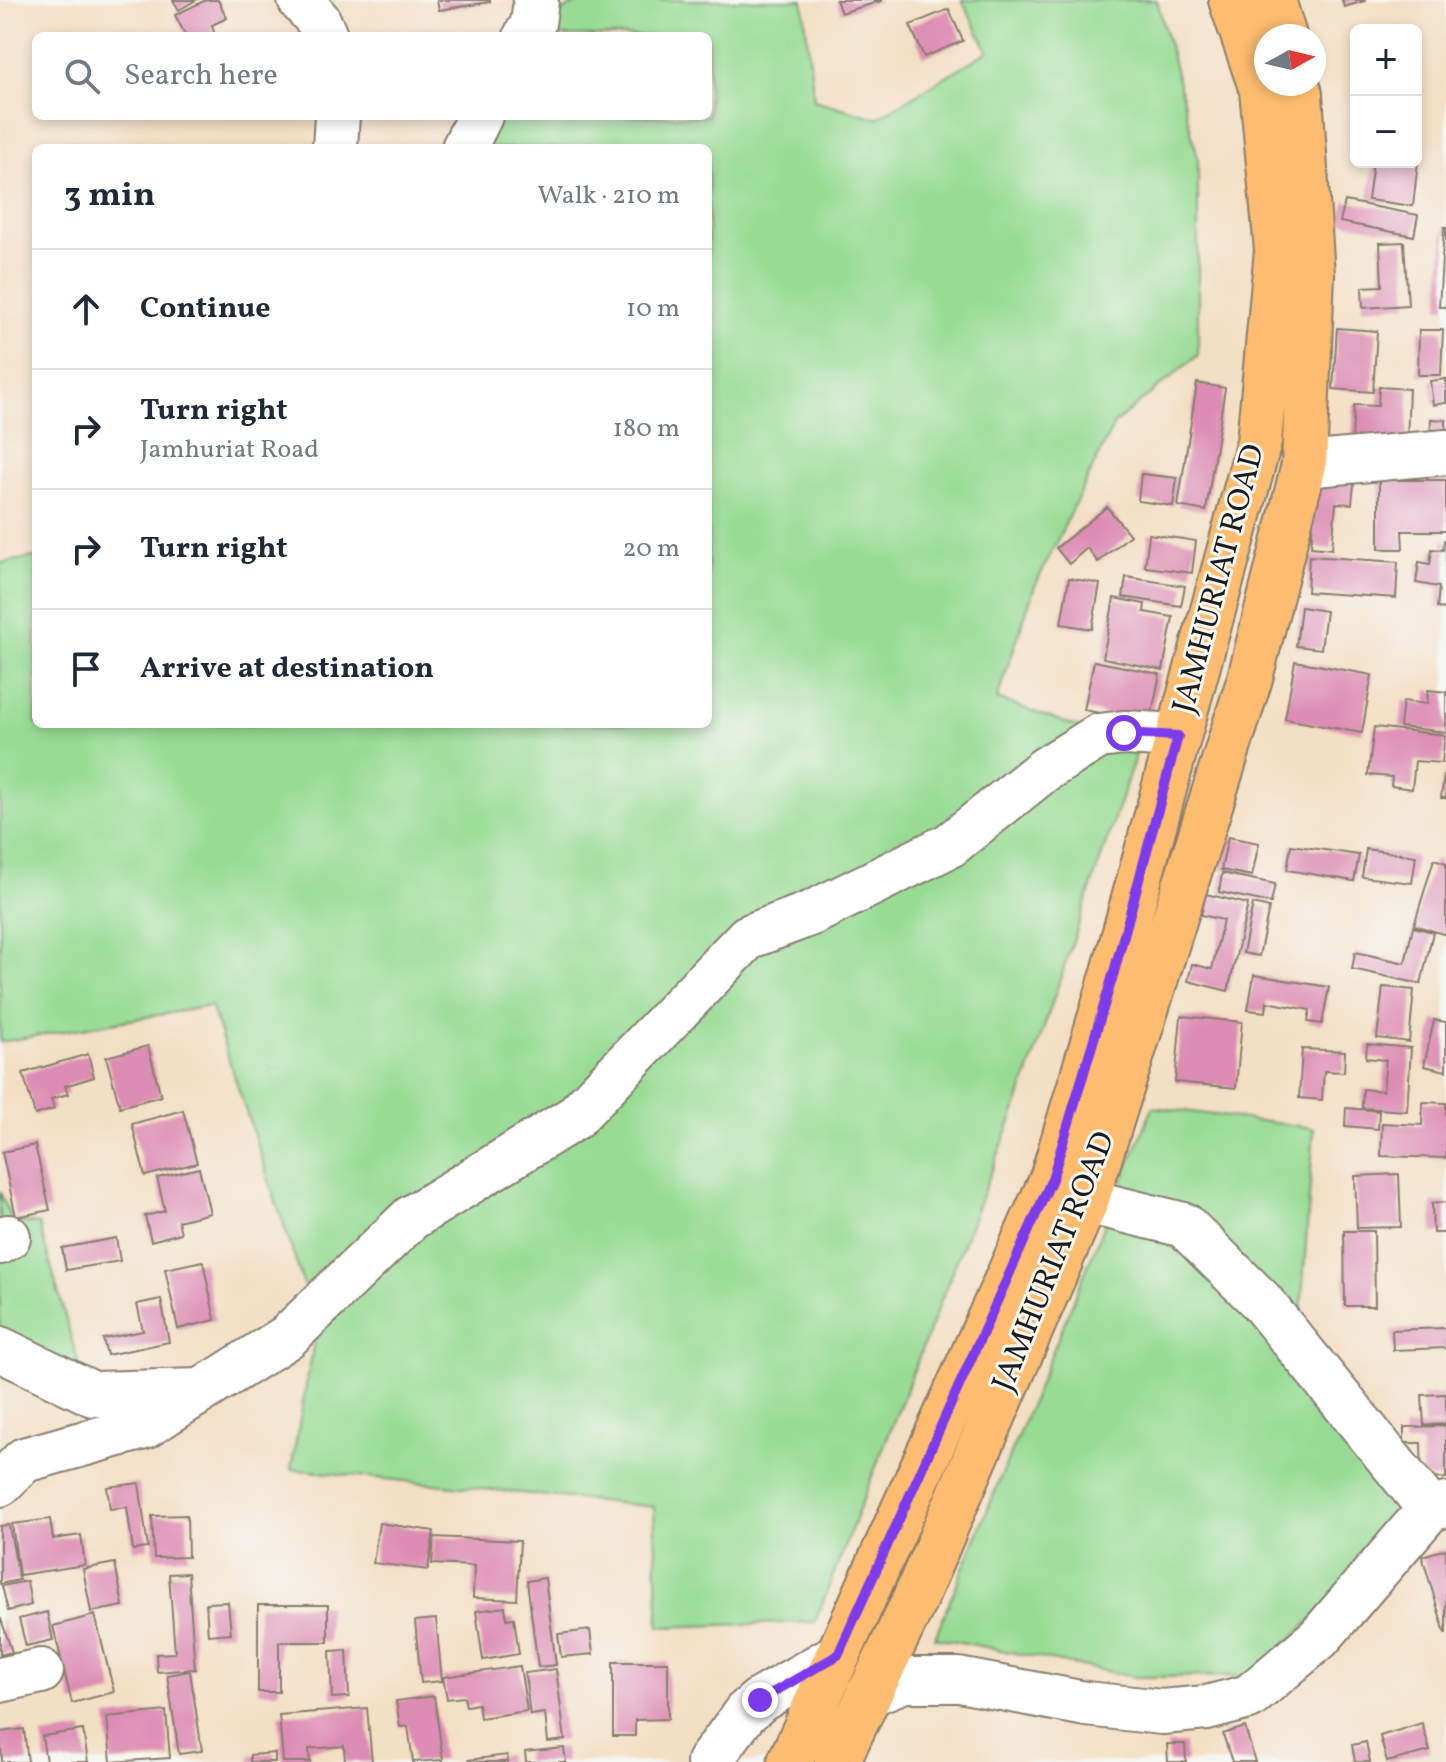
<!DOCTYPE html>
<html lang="en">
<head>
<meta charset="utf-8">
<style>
	body { margin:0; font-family:Vollkorn,serif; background:#f2f2f3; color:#1f2937 }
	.controls { position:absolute; right:24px; top:24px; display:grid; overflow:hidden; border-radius:12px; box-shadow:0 4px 12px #0003 }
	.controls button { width:72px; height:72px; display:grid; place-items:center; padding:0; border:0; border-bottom:2px solid #e0e1e3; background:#fff; color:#1f2937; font:40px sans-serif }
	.compass { position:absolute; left:1254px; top:24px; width:72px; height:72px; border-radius:50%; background:#fff; box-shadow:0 4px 12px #0003; rotate:82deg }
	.stop { position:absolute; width:24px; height:24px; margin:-18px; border:6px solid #7c3aed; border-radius:50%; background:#fff }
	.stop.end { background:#7c3aed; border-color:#fff; box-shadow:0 2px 8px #0008 }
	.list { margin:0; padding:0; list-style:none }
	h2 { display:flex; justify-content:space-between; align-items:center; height:104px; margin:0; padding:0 32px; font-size:34px }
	h2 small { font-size:26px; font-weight:400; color:#747a83 }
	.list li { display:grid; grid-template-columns:52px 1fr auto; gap:24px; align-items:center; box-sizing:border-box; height:120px; padding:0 32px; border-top:2px solid #e0e1e3 }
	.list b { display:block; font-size:30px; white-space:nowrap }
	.list p { margin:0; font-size:26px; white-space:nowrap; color:#747a83 }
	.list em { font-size:26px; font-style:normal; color:#747a83 }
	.icon { flex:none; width:44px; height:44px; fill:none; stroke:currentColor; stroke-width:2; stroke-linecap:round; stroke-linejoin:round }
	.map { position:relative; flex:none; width:1446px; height:1762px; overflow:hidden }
	.search { position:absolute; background:#fff; box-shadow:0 4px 12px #0003; left:32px; top:32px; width:680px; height:88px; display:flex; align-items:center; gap:20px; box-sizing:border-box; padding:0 28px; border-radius:12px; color:#747a83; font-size:30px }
	.panel { position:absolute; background:#fff; box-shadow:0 4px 12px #0003; left:32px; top:144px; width:680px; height:584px; border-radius:12px }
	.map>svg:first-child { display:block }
</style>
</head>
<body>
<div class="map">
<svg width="1446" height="1762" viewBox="0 0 1446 1762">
	<rect width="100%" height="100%" fill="#f6f6f2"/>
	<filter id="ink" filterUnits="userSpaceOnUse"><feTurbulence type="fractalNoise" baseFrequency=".0125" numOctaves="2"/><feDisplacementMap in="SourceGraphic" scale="16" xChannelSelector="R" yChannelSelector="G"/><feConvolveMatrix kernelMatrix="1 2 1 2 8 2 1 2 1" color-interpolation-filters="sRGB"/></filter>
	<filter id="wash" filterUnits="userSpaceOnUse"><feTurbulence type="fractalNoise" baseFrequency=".006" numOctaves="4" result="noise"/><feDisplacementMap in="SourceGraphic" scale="32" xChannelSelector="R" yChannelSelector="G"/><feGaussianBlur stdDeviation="1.8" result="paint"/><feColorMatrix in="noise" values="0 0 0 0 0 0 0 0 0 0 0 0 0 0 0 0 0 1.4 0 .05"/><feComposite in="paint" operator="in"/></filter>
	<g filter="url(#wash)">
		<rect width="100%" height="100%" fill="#f3dfc3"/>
		<path fill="#98dc94" stroke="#5a7c58" stroke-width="2" d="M574 0H803L814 100 877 118 988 51 962 0H1157L1198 158V355L1114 424 1035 586 997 699 1138 748 1019 1101 815 1622 659 1627 654 1507 291 1469 317 1325 211 1006 0 1042V563L36 557V724H708V148H472L478 116H708V36H521L575 4Z
			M1153 1107 1314 1128 1300 1327 1421 1512 1254 1676 1135 1677 935 1637Z
			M0 1192 12 1221 39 1224 84 1383 44 1400 0 1366Z"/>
		<g id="blocks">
			<path fill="#dd8cb3" d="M173 0H196L179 10Z
				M206 0H218L227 18 212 25 215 36H186L175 15Z
				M437 0H490V2L439 10Z
				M836 0H881V1L841 13Z
				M1342 0H1365V1L1344 7Z
				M949 9 963 41 924 57 910 25Z
				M1373 162H1418L1413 206 1368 200Z
				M1345 201 1418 215 1414 236 1340 222Z
				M1444 227H1446V307H1439Z
				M1404 242 1408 305 1363 308 1362 287 1382 286 1380 243Z
				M1337 328 1377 331 1373 392 1333 389Z
				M1419 330H1443L1441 375H1418Z
				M1446 379V403L1433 405 1430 381Z
				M1197 383 1225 388 1206 511 1178 506Z
				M1379 387 1409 389 1407 442 1352 439 1354 405 1378 406Z
				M1431 419 1446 420V443L1430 442Z
				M1141 474 1177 478 1173 506 1138 501Z
				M1379 480H1446V531H1402L1403 549H1379Z
				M1316 481 1354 484 1352 504 1336 503 1332 549 1311 547Z
				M1107 507 1130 535 1098 562 1087 548 1069 564 1056 548Z
				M1149 534 1196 541 1192 573 1145 567Z
				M1444 540H1446V609L1437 608 1439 587 1416 583 1419 562 1430 564 1432 549 1443 550Z
				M1309 556 1398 562 1396 598 1307 592Z
				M1126 577 1185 586 1181 606 1123 597Z
				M1069 578 1100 584 1092 629 1061 624Z
				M1114 598 1145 604 1144 612 1173 617 1163 670 1103 658Z
				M1301 607 1326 611 1321 649 1296 646Z
				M1094 661 1160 674 1150 723 1084 710Z
				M1295 661 1372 675 1362 733 1285 719Z
				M1428 690 1446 692V732L1400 727 1403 701 1427 704Z
				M1374 727 1445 735 1442 763 1415 761 1412 789 1391 786 1392 777 1368 775Z
				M1444 775H1446V798H1441Z
				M1228 837 1259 843 1252 876 1221 870Z
				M1291 845 1359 855 1354 881 1287 870Z
				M1366 849 1416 856 1412 883 1362 877Z
				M1434 859 1446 863V935L1414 925Z
				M1222 873 1275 884 1271 903 1219 892Z
				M1206 894 1248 904 1228 991 1188 981 1192 964 1212 969 1223 920 1201 915Z
				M1253 904 1269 908 1259 956 1243 953Z
				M1413 927 1433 932 1421 984 1352 969 1355 952 1405 963Z
				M1254 975 1329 987 1322 1024 1308 1022 1310 1010 1267 1002 1266 1012 1248 1010Z
				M1383 987 1414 990 1409 1042 1377 1038Z
				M1181 1016 1242 1022 1236 1088 1175 1082Z
				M1434 1020 1446 1022V1071L1424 1066Z
				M1367 1044 1411 1048 1407 1111 1362 1108 1363 1089 1383 1091 1386 1060 1366 1058Z
				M148 1046 161 1096 120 1107 106 1057Z
				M1302 1049 1345 1051 1344 1072 1324 1071 1322 1100 1299 1098Z
				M88 1054 94 1077 65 1086 68 1094 51 1099 54 1109 35 1115 23 1073Z
				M1423 1102 1446 1103V1158L1381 1156 1382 1123 1422 1125Z
				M1346 1108 1379 1111 1378 1129 1345 1126Z
				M183 1110 197 1163 145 1176 132 1124Z
				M35 1145 50 1210 16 1217 2 1152Z
				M199 1168 210 1213 178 1221 181 1233 151 1241 145 1216 165 1211 157 1178Z
				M1399 1174 1401 1227 1357 1228 1355 1176Z
				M1446 1202V1233H1433L1432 1203Z
				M1344 1231H1374L1375 1306H1345Z
				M116 1238 120 1261 66 1270 62 1248Z
				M203 1261 215 1320 178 1329 165 1269Z
				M161 1299 169 1342 107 1355 103 1339 143 1331 137 1304Z
				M1446 1328V1348L1393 1350 1392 1330Z
				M1446 1394V1424L1424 1425 1422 1395Z
				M1446 1426V1478L1422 1479 1421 1443H1404V1427Z
				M139 1483 148 1548 133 1550 127 1507 110 1509 107 1487Z
				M187 1515 188 1557 154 1558 152 1516Z
				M50 1519 53 1539 81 1535 85 1565 19 1575 12 1524Z
				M379 1523 434 1531 428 1570 373 1563Z
				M9 1525 19 1580 0 1584V1526Z
				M434 1537 520 1541 517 1600 473 1598 474 1566 432 1564Z
				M1446 1549V1633H1445L1422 1556Z
				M115 1563 123 1606 91 1612 83 1569Z
				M188 1573 195 1669 157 1672 156 1654 175 1653 169 1574Z
				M545 1578 556 1665 538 1667 527 1581Z
				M27 1581 31 1605 8 1611 2 1586Z
				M228 1602 231 1633 208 1635 206 1603Z
				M258 1605H328V1642H279V1692H258Z
				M505 1607 507 1619 514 1618 519 1654 483 1660 476 1611Z
				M47 1612 53 1640 26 1646 19 1619Z
				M95 1615 114 1692 72 1703 53 1626Z
				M1 1619 12 1652 0 1655V1620Z
				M436 1619 442 1681 421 1683 415 1621Z
				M590 1630 593 1654 561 1657 558 1634Z
				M347 1650 349 1697 332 1698 330 1651Z
				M613 1662H668V1719L635 1720V1736H613Z
				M520 1666 527 1711 480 1718 478 1704 466 1706 464 1697 447 1699 443 1677Z
				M556 1669 565 1740 548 1742 545 1713 530 1715 525 1673Z
				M190 1671 202 1751 179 1754 167 1675Z
				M434 1696 443 1760 413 1762 408 1726 400 1727 396 1701Z
				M367 1708 372 1762H345L344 1746 309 1749 310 1762H283L279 1715Z
				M166 1711 170 1758 111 1762 107 1717Z
				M1422 1723 1430 1751 1387 1762 1380 1736Z
				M1245 1727 1255 1762H1232L1223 1734Z
				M24 1729 28 1762H2L0 1732Z
				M83 1730 88 1762H46L42 1736Z
				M1366 1742 1370 1762H1355L1352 1745Z
				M1167 1744H1185L1186 1762H1168Z
				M564 1748 566 1762H526L525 1752Z
				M275 1753V1762H250V1755Z
				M507 1755 508 1762H469V1760Z"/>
		</g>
	</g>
	<g filter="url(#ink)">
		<use href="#blocks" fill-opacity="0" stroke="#887e70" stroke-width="2"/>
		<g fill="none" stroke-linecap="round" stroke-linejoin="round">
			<g stroke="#887e70" stroke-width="48">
				<path id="minor" d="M300 0 318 20 325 36
					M526 36 533 24 536 0
					M335 148 337 116
					M464 148 480 116
					M1304 465 1446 452
					M1086 1201 1184 1225 1260 1300 1430 1509
					M0 1242 8 1237
					M0 1349 93 1394 199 1391
					M0 1484 24 1460 144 1427 287 1337 411 1218 574 1118 748 937 812 913 950 845 1044 770 1099 736 1124 733 1178 736
					M0 1680 41 1671
					M869 1694 904 1680H959L1086 1704 1162 1712 1207 1708 1249 1697 1319 1638 1430 1509 1446 1505
					M709 1762 745 1713 760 1700 838 1655"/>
			</g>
			<g stroke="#887e70" stroke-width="48">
				<path id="major" d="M1273 0 1284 36
					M790 1762 1052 1179 1114 972 1259 442 1277 250 1262 90 1231 0
					M837 1762 913 1603 1086 1201 1250 678 1304 465 1312 275 1300 94 1297 84"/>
			</g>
			<use href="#minor" stroke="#fff" stroke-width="44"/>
			<use href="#major" stroke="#fdbc70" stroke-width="44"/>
		</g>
	</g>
	<g fill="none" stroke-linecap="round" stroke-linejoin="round" filter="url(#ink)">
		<path stroke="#7c3aed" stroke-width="10" d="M760 1700 838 1655 1052 1179 1114 972 1178 736 1124 733"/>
	</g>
	<g text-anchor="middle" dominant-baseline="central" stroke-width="6" stroke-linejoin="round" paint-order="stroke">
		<g font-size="32" fill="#1c1c1c" stroke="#f6f6f2">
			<text transform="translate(1220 579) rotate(-75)">JAMHURIAT ROAD</text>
			<text transform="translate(1055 1262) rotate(-68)">JAMHURIAT ROAD</text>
		</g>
	</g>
</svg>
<div class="controls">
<button>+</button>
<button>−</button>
</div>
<svg class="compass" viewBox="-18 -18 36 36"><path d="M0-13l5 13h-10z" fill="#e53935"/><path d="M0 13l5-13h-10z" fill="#747a83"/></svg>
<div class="stop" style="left:1124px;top:733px"></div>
<div class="stop end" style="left:760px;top:1700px"></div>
<div class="search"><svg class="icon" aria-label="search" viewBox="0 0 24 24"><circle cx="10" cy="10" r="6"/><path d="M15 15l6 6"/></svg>Search here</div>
<section class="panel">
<h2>3 min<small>Walk · 210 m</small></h2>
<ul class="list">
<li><svg class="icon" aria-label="ahead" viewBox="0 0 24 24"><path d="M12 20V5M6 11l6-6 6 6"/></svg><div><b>Continue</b></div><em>10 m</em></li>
<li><svg class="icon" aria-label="right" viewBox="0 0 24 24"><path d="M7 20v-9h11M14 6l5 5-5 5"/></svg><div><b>Turn right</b><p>Jamhuriat Road</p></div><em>180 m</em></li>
<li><svg class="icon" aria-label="right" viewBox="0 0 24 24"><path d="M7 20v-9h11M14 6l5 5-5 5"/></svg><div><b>Turn right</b></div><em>20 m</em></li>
<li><svg class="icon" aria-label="arrive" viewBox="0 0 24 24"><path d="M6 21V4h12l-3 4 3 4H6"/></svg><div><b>Arrive at destination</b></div></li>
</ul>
</section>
</div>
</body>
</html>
